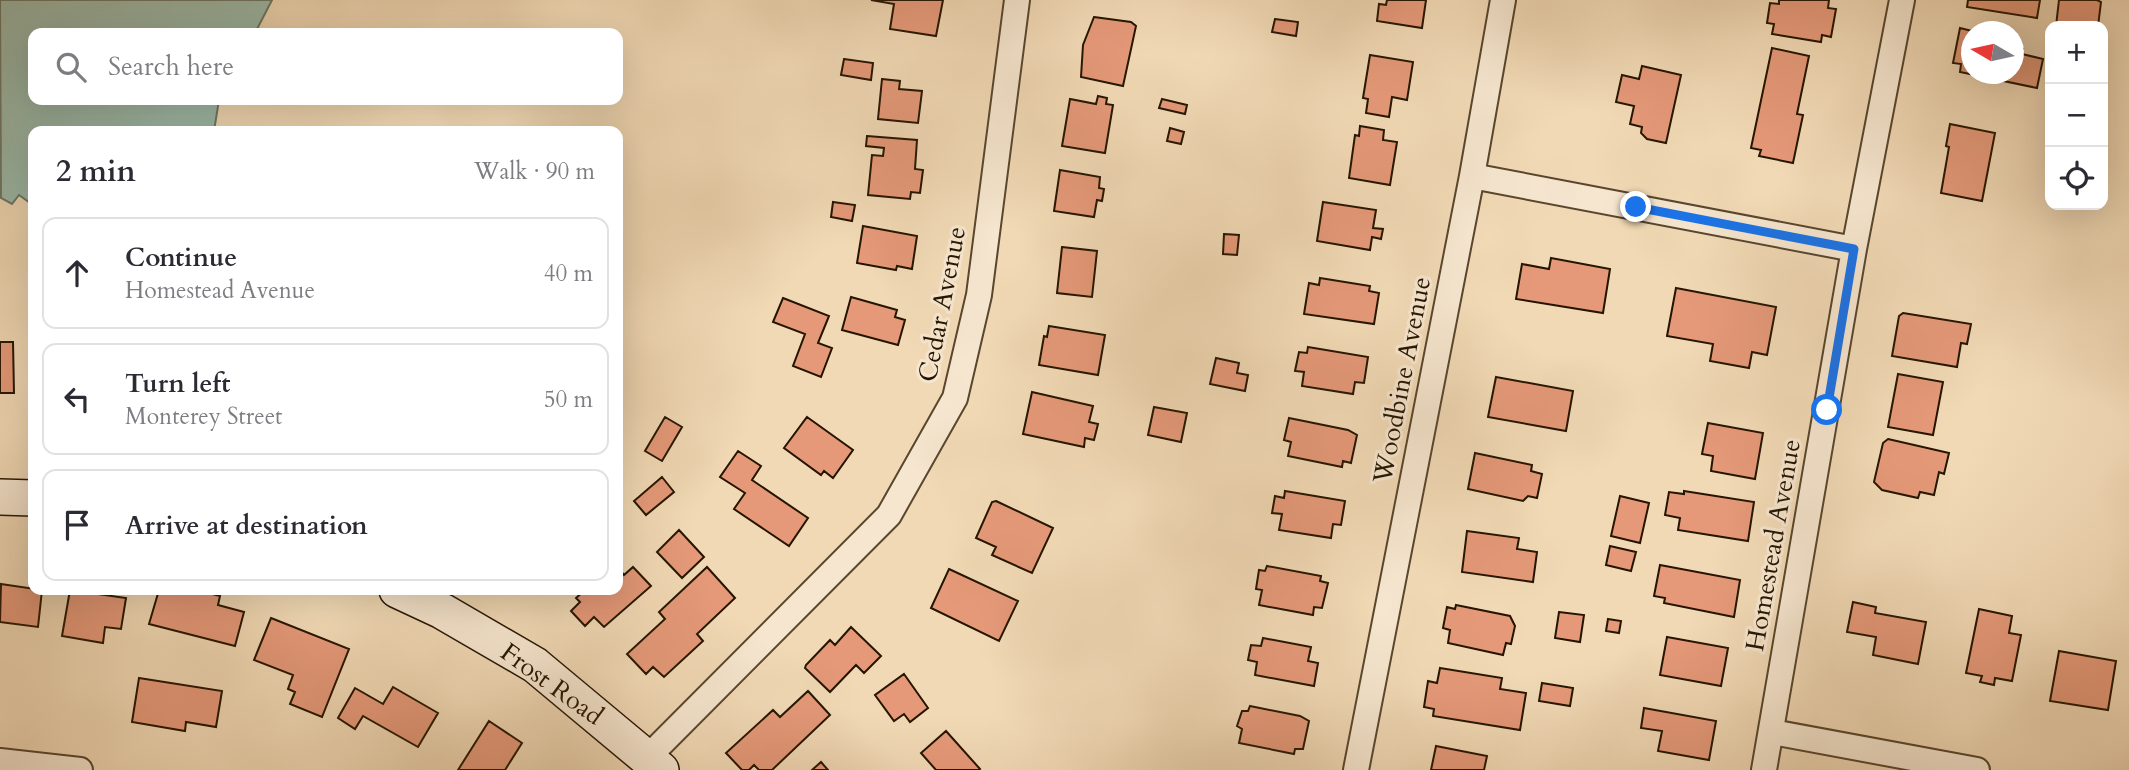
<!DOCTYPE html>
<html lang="en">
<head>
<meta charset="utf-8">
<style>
	body { margin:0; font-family:Cardo,serif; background:#f7f7f7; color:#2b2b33 }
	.controls { position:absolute; right:21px; top:21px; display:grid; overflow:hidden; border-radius:14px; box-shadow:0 7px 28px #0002 }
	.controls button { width:63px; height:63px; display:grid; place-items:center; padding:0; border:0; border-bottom:2px solid #e1e1e2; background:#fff; color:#2b2b33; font:35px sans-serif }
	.compass { position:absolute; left:1961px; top:21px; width:63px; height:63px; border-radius:50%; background:#fff; box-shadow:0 7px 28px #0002; rotate:279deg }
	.stop { position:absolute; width:21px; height:21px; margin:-16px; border:5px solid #1a73e8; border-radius:50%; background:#fff }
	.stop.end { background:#1a73e8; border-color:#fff; box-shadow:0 2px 7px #0008 }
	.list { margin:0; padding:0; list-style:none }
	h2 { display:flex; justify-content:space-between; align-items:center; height:91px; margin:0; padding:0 28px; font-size:30px }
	h2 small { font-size:23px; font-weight:400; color:#7c7c81 }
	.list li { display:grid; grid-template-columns:46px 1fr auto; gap:21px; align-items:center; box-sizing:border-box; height:112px; margin:0 14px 14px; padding:0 14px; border:2px solid #e1e1e2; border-radius:14px }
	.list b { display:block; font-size:26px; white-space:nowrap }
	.list p { margin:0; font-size:23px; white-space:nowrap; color:#7c7c81 }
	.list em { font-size:23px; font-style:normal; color:#7c7c81 }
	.icon { flex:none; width:38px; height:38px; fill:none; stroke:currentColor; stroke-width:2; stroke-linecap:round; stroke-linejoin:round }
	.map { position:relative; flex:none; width:2129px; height:770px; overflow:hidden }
	.search { position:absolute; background:#fff; box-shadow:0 7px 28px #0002; left:28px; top:28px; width:595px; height:77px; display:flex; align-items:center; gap:18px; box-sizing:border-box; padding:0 24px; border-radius:14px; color:#7c7c81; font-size:26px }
	.panel { position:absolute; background:#fff; box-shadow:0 7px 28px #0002; left:28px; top:126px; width:595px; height:469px; border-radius:14px }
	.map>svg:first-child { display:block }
</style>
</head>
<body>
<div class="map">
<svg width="2129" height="770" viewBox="0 0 2129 770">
	<rect width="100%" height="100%" fill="#f1d9b5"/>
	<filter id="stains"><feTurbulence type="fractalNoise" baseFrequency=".00286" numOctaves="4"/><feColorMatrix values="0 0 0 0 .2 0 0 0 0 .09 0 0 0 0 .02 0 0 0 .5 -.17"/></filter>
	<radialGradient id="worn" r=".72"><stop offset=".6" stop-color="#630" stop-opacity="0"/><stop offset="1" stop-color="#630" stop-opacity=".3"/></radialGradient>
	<path fill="#9bbaaa" stroke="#6c7866" stroke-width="2" d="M0 0H272L255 33H33V100H219L214 131H33V205L19 195 12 204 1 198Z"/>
	<path fill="#e59979" stroke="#251500" stroke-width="2" d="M871 0H943L936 36 890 29 894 4Z
		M1387 0H1426L1422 28 1377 21 1379 4 1386 5Z
		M1779 0H1829L1828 8 1836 9 1831 37 1822 35 1821 42 1772 34 1774 24 1767 23 1770 3 1779 4Z
		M1968 0H2040L2037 18 1967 7Z
		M2059 0H2097L2101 2 2098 26H2056Z
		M1094 17 1131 22 1136 26 1123 86 1081 77 1083 45Z
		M1275 19 1298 22 1296 36 1272 32Z
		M1960 28 1976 32H1972V74H2014V47L2023 49 2022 54 2043 59 2037 88 1960 72 1961 64 1953 63Z
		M1772 48 1809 56 1797 114 1803 115 1793 163 1759 156 1761 150 1751 148Z
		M1370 55 1413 62 1407 100 1392 97 1389 117 1366 113 1368 99 1363 98Z
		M844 59 873 63 871 80 841 75Z
		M1642 66 1681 75 1666 143 1647 139 1641 133 1642 127 1630 124 1634 106 1616 102 1622 75 1639 79Z
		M882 79 900 81 899 89 922 91 918 123 878 119Z
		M1098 96 1107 98 1106 104 1113 105 1105 153 1062 146 1070 99 1096 104Z
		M1162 99 1187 105 1185 114 1159 108Z
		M1950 124 1995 133 1982 201 1941 193 1949 147 1946 146Z
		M1360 126 1384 130 1383 140 1397 142 1390 185 1349 178 1355 135 1359 136Z
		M1170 128 1184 132 1181 144 1167 141Z
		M867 136 917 140 915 169 923 170 920 193 911 192 910 199 868 195 872 155 883 156 884 148 866 146Z
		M1060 170 1100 177 1099 188 1104 189 1102 201 1097 200 1094 217 1054 211Z
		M833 202 855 205 852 221 831 217Z
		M1323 202 1376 210 1373 228 1383 229 1381 239 1372 237 1370 250 1317 241Z
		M863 226 917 236 912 269 897 266 896 270 857 263Z
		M1224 234 1239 235 1237 255 1223 254Z
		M1062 247 1097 251 1092 297 1057 293Z
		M1551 258 1610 269 1603 313 1516 299 1522 264 1549 269Z
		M1320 278 1370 286 1369 291 1379 293 1374 324 1304 314 1309 283 1319 285Z
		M1676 288 1776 307 1767 355 1752 352 1749 368 1710 361 1713 344 1667 336Z
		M851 297 897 310 895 317 905 320 898 345 842 330Z
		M783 298 829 316 818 343 832 348 821 377 793 366 805 334 773 322Z
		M1903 313 1971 324 1967 344 1961 343 1957 367 1892 356 1899 316Z
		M1049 326 1105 335 1098 375 1039 365 1044 336 1047 337Z
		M0 342H13L14 393H0Z
		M1308 347 1368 357 1364 383 1355 382 1353 394 1302 386 1304 372 1295 371 1299 352 1307 353Z
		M1216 358 1239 363 1237 373 1248 375 1245 391 1210 384Z
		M1898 374 1943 382 1933 435 1888 427Z
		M1496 377 1573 391 1566 431 1488 417Z
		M1032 392 1093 406 1089 422 1098 424 1094 440 1085 438 1084 447 1023 434Z
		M1154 407 1187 413 1181 442 1148 435Z
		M665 417 682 427 662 461 645 451Z
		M807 417 853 450 833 478 824 471 821 475 784 448Z
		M1289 418 1348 430 1357 435 1351 463 1343 461 1342 467 1288 456 1291 442 1284 440Z
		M1708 423 1763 433 1755 479 1711 471 1713 456 1702 454Z
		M1888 439 1949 453 1944 474 1939 472 1934 495 1920 492 1918 498 1882 490 1874 482 1883 443Z
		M738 451 761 466 752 480 808 518 789 546 734 509 745 493 720 477Z
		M1475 453 1532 465 1531 471 1542 474 1537 498 1528 496 1523 501 1468 489Z
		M662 477 674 492 646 515 634 501Z
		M1285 491 1345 501 1341 525 1333 524 1331 538 1279 530 1282 514 1272 513 1275 496 1284 498Z
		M1684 491 1754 502 1748 541 1678 530 1680 518 1665 515 1669 492 1684 494Z
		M1620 496 1649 503 1640 543 1611 536Z
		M996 501 1053 528 1032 573 992 555 996 547 976 538 992 502Z
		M679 530 704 557 682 578 657 552Z
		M1467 531 1519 538 1517 549 1537 552 1533 582 1462 572Z
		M1610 546 1636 552 1631 571 1606 565Z
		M1660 565 1740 580 1734 617 1664 603 1665 598 1654 596Z
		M1267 566 1321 576 1320 581 1328 583 1322 608 1314 607 1313 615 1259 605 1262 590 1256 589 1259 570 1265 571Z
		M633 567 651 586 604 627 594 617 585 626 571 611 580 602 576 598 585 590H618V568L624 575Z
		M707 567 735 598 697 634 703 641 664 677 653 667 646 674 627 654 665 619 659 612Z
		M949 569 1018 601 999 641 931 608Z
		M1 584 42 590 38 627 0 622Z
		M70 590 126 598 121 629 105 627 103 643 62 636Z
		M159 590H197L220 596 218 605 244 612 235 646 149 624Z
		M1853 602 1876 607 1875 613 1926 622 1918 664 1873 655 1876 637 1847 632Z
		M1456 605 1510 616 1515 626 1511 644 1506 643 1503 655 1448 643 1450 630 1443 628 1447 607 1455 609Z
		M1979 609 2012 616 2009 633 2021 635 2012 681 1995 678 1994 685 1980 682 1982 676 1966 673Z
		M1559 612 1584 615 1580 642 1555 638Z
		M271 618 349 649 322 717 290 704 295 692 288 689 293 675 254 660Z
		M1608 619 1621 621 1619 633 1606 631Z
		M851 627 881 656 864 673 856 665 830 692 805 668 806 665 830 640 835 645Z
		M1667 637 1728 648 1721 686 1660 675Z
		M1263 638 1311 647 1308 661 1318 663 1314 686 1255 675 1257 662 1248 660 1251 645 1261 646Z
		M2059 651 2116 661 2108 710 2050 701Z
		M1440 668 1502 678 1500 689 1526 693 1520 730 1433 716 1434 709 1424 707 1428 681 1437 683Z
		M904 674 928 708 910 722 904 714 894 721 875 695Z
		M139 678 222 691 216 727 186 722 185 731 132 722Z
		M1542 683 1573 688 1570 706 1539 701Z
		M393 687 438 713 418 747 363 716 355 729 338 718 355 688 383 704Z
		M808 691 830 715 772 770H759L754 765 749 770H742L726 753 773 710 780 717Z
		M1250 706 1300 716 1309 721 1303 749H1295L1294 754 1239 743 1242 729 1237 726 1242 711H1248Z
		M1644 708 1716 721 1709 760 1658 751 1662 731 1641 728Z
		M489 721 522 743 505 770H458Z
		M946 731 980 769 979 770H936L921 753Z
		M1436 746 1487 756 1484 770H1431Z
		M821 762 828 770H812Z"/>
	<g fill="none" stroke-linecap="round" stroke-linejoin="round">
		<g stroke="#58462d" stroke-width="28">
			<path id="street" d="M1472 176 1854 249
				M1772 732 1977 770
				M648 757 889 515 955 398 979 295 1017 0
				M0 761 80 770
				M1356 770 1472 176 1503 0
				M1764 770 1854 249 1902 0"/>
		</g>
		<g stroke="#251500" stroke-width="38">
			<path id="secondary" d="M0 497 33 498
				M397 590 442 611 535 665 661 770"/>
		</g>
		<use href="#street" stroke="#f6e6cf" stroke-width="24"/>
		<use href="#secondary" stroke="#f6e6cf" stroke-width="35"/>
	</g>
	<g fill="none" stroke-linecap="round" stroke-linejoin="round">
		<path stroke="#1a73e8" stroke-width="9" d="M1636 207 1854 249 1827 410"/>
	</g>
	<g text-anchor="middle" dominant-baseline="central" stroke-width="6" stroke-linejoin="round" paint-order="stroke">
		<g font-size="26" fill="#251500" stroke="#f6e6cf">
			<text transform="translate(942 304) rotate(-79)">Cedar Avenue</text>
			<text transform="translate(1402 380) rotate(-79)">Woodbine Avenue</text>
			<text transform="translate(1773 545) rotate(-80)">Homestead Avenue</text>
			<text transform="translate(552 684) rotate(36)">Frost Road</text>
		</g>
	</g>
	<rect width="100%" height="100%" filter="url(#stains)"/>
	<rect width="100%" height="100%" fill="url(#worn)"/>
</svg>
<div class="controls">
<button>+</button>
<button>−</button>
<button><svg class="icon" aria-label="locate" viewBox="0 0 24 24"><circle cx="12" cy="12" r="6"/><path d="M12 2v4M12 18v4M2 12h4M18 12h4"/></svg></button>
</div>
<svg class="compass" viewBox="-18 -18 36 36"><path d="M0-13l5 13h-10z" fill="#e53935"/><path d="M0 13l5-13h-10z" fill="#7c7c81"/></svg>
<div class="stop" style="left:1827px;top:410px"></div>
<div class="stop end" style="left:1636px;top:207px"></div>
<div class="search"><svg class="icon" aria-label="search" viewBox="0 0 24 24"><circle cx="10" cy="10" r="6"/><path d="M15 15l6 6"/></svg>Search here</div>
<section class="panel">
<h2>2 min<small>Walk · 90 m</small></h2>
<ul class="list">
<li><svg class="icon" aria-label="ahead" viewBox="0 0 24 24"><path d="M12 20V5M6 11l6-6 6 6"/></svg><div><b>Continue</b><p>Homestead Avenue</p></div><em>40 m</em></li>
<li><svg class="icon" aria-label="left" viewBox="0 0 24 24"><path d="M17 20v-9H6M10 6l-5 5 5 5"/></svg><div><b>Turn left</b><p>Monterey Street</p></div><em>50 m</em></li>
<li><svg class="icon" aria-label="arrive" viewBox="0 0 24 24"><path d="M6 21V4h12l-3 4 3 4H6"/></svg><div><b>Arrive at destination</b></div></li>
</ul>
</section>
</div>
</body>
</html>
